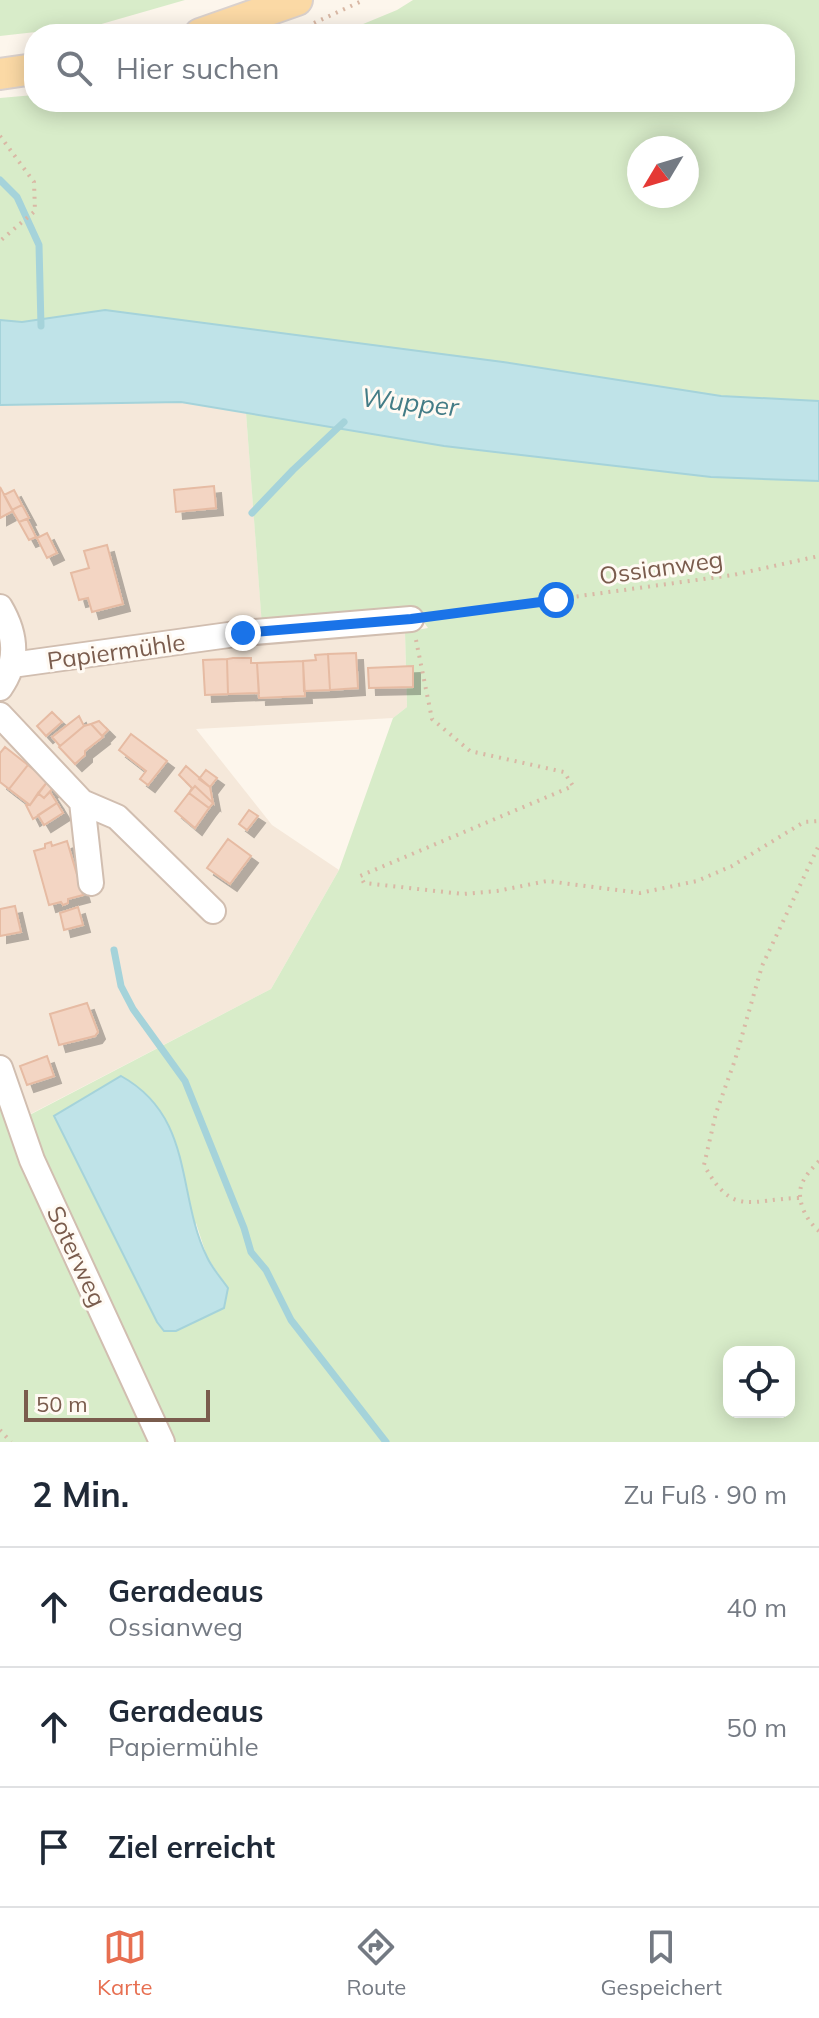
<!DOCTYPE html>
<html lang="de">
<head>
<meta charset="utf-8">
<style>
	body { margin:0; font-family:Mulish,sans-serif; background:#f2f2f3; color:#1f2937 }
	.controls { position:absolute; right:24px; bottom:24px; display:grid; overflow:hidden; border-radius:16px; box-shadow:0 4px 20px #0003 }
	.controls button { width:72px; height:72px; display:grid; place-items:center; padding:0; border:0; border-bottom:2px solid #e0e1e3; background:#fff; color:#1f2937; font:40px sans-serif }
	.compass { position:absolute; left:627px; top:136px; width:72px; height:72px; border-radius:50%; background:#fff; box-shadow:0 4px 20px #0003; rotate:232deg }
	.scale { position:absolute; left:24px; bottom:20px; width:186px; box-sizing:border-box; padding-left:8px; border:4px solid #7a5c4d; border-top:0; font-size:22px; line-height:28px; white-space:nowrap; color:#7a5c4d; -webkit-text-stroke:6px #fffaf3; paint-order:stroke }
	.stop { position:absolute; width:24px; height:24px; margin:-18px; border:6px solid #1a73e8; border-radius:50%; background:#fff }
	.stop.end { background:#1a73e8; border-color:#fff; box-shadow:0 2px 8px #0008 }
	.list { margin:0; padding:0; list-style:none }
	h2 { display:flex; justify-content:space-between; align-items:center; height:104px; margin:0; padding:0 32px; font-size:34px }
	h2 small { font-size:26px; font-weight:400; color:#747a83 }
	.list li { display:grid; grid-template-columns:52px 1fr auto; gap:24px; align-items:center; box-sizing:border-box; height:120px; padding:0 32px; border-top:2px solid #e0e1e3 }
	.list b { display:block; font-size:30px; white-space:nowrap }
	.list p { margin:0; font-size:26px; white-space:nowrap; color:#747a83 }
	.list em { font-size:26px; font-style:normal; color:#747a83 }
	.icon { flex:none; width:44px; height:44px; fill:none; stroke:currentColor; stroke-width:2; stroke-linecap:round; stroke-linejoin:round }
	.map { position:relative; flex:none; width:819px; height:1442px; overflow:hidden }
	.search { position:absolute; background:#fff; box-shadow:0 4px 20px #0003; left:24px; right:24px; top:24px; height:88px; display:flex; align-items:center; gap:20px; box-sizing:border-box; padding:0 28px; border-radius:32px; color:#747a83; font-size:30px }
	.sheet { height:464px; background:#fff }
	nav { display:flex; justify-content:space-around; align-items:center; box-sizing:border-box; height:112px; border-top:2px solid #e0e1e3; background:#fff; font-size:22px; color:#747a83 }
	nav a { display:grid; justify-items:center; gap:4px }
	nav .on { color:#e76f51 }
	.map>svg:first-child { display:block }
</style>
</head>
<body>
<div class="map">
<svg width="819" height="1442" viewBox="0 0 819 1442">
	<defs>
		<filter id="shadow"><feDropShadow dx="7" dy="7" stdDeviation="0" flood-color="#0004"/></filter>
	</defs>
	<rect width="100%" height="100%" fill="#fdf6ec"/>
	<path fill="#f5e8da" d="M181 402 246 413 263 637 405 632 407 707 393 718 196 729 272 825 339 870 271 989 17 1121 0 1067V405Z"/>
	<path fill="#d8ecc9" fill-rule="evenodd" d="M0 0H185L98 25 0 36Z
		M413 0H819V401L721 396 503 362 105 310 22 322 0 320V98L34 95V102H785V34H339L397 10ZM639 148H687V196H639Z
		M246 413C434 445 628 473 819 481V1442H0V1068L18 1121 271 989 339 870 393 718 407 707 405 632 428 628 416 611 262 626ZM196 1223 207 1257 228 1288 224 1308 176 1331ZM729 1352H789V1412H729Z"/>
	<path fill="#bfe3e8" stroke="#a5d3da" stroke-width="2" d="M105 310 503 362 721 396 819 401V481L711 477 444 446 181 402 0 405V320L22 322Z
		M121 1076C195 1117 176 1194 207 1257 212 1268 221 1278 228 1288L224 1308 176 1331H164L157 1322 54 1116Z"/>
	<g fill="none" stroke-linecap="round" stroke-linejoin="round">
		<path stroke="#a5d3da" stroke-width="7" d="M0 180 17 197 39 245 41 326
			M252 513 293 470 344 422
			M114 950 121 986 133 1009 185 1081 244 1228 251 1252 266 1270 291 1320 386 1442"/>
	</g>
	<path fill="#f3d5c3" stroke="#e6bba3" stroke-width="2" filter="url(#shadow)" d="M214 486 216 508 176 512 174 490Z
		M0 487 13 511 0 518Z
		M14 490 22 505 12 510 4 495Z
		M22 505 29 518 19 522 12 510Z
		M27 519 36 537 29 540 19 522Z
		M47 533 57 553 47 558 37 538Z
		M107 545 123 604 92 612 88 598 79 600 71 573 89 568 84 551Z
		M356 653 358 688 330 690 328 654Z
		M328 654 330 690 304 691 303 661 316 660 315 655Z
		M233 658H251V663H257L259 693 228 694 227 659Z
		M227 659 228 694 205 695 203 660Z
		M303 661 305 696 259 698 257 663Z
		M413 666V687L369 688 368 668Z
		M52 712 62 722 46 736 37 726Z
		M79 716 84 726 60 746 52 737Z
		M99 721 108 730 102 736 91 724Z
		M91 724 103 737 85 751V755L75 764 59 747 84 726Z
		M131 734 167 761 148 785 140 779 146 771 119 750Z
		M5 747 28 765 9 789 0 782V753Z
		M28 765 48 781 30 805 9 789Z
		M186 766 210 787 213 803 195 786 189 793 192 788 179 775Z
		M206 770 217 778 210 787 199 779Z
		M48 781 53 788 44 798 38 793Z
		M195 786 213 803 209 808 189 793Z
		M50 792 57 803 33 819 26 805H30L38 793 44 798Z
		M189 793 209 808 195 828 175 811Z
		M57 803 63 813 44 825 38 815Z
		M249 810 258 816 247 830 239 824Z
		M228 839 251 856 230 884 207 868Z
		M67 841 83 895 68 899V903L63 905 61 902 49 905 34 851 45 848V844L51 842 52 846Z
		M15 906 21 932 0 936V909Z
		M78 907 83 925 64 930 60 913Z
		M87 1003 98 1032 95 1036 59 1045 50 1014Z
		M47 1056 54 1076 27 1085 20 1066Z"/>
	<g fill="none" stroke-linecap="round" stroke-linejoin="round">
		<g stroke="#d1beb0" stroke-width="28">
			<path id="minor" d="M0 607C16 634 19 661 0 688
				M12 665 243 633 411 619
				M0 715 82 802 91 883
				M82 802 117 817 213 911
				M0 1068 32 1160 162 1442"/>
		</g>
		<g stroke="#dad1cd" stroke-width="34">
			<path id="major" d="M200 34 297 0
				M0 74 34 69"/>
		</g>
		<path stroke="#d9b8a5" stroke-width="4" stroke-dasharray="2 6" stroke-linecap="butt" d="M314 23 364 0
			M0 136 34 182 35 211 0 241
			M434 616 733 575 819 556
			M416 640 432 719 470 751 564 772 573 786 360 876 364 883 463 894 497 891 547 881 640 893 697 881 732 866 804 822 819 821
			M819 1161C804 1177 795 1187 803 1209 807 1218 811 1224 819 1231
			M799 1198C750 1199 733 1218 704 1165L716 1113 735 1060 762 966 819 845
			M0 1430 11 1442"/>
		<use href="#minor" stroke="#fff" stroke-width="24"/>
		<use href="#major" stroke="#fbd9a5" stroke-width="30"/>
	</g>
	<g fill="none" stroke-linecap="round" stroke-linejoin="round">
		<path stroke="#1a73e8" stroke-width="10" d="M243 633 411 619 556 600"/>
	</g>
	<g text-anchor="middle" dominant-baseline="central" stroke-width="6" stroke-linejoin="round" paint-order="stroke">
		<g font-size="24" fill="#7a5c4d" stroke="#fffaf3">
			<text transform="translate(661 567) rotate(-8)">Ossianweg</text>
			<text transform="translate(116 651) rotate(-8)">Papiermühle</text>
			<text transform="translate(77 1256) rotate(65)">Soterweg</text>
		</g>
		<g font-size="26" font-style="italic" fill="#437c86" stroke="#fffaf3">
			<text transform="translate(410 402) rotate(6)">Wupper</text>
		</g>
	</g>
</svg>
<div class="controls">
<button><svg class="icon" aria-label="locate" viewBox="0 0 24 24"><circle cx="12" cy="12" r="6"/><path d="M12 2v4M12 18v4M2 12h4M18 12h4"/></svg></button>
</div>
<svg class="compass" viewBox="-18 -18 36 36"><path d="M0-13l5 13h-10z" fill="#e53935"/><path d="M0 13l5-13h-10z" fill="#747a83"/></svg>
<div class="scale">50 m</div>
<div class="stop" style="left:556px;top:600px"></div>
<div class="stop end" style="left:243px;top:633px"></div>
<div class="search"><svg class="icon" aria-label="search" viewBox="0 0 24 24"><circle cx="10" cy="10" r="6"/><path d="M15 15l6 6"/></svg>Hier suchen</div>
</div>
<section class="sheet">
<h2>2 Min.<small>Zu Fuß · 90 m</small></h2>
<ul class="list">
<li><svg class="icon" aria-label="ahead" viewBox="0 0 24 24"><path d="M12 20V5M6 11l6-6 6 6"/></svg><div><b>Geradeaus</b><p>Ossianweg</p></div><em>40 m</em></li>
<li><svg class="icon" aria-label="ahead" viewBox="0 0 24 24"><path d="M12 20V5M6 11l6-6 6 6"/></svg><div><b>Geradeaus</b><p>Papiermühle</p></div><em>50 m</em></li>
<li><svg class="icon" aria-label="arrive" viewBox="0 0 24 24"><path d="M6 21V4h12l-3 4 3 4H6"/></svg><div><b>Ziel erreicht</b></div></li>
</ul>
</section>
<nav>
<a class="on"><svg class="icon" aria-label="map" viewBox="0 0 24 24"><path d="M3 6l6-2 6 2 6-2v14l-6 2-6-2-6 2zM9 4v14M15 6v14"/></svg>Karte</a>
<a><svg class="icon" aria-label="directions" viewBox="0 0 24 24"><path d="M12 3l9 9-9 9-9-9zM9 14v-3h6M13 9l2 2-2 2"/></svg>Route</a>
<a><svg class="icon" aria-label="saved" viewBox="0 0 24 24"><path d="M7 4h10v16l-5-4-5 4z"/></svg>Gespeichert</a>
</nav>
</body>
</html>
